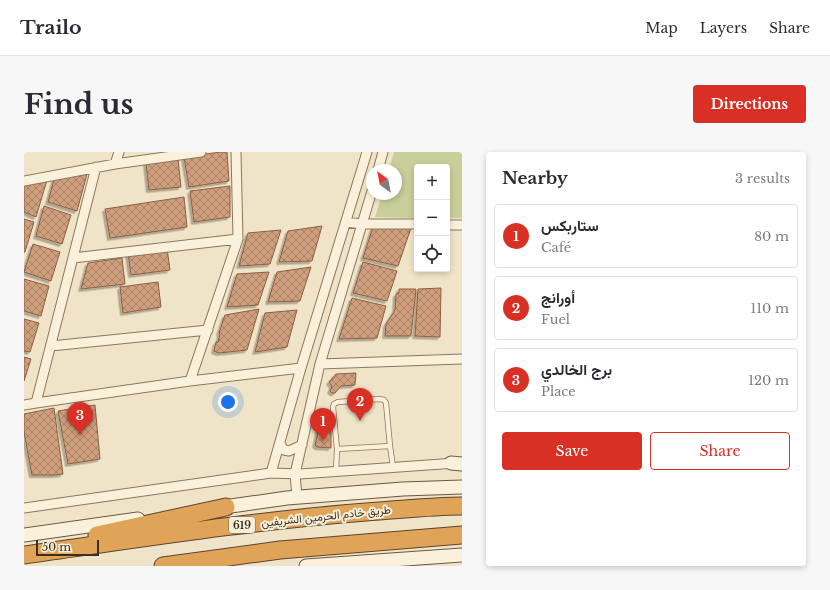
<!DOCTYPE html>
<html lang="en">
<head>
<meta charset="utf-8">
<style>
	body { margin:0; font-family:"Libre Baskerville",Vazirmatn,serif; background:#f7f7f7; color:#2b2b33 }
	.controls { position:absolute; right:12px; top:12px; display:grid; overflow:hidden; border-radius:4px; box-shadow:0 2px 6px #0003 }
	.controls button { width:36px; height:36px; display:grid; place-items:center; padding:0; border:0; border-bottom:1px solid #e1e1e2; background:#fff; color:#2b2b33; font:20px sans-serif }
	.compass { position:absolute; left:342px; top:12px; width:36px; height:36px; border-radius:50%; background:#fff; box-shadow:0 2px 6px #0003; rotate:328deg }
	.scale { position:absolute; left:12px; bottom:10px; width:63px; box-sizing:border-box; padding-left:4px; border:2px solid #3d2e20; border-top:0; font-size:11px; line-height:14px; white-space:nowrap; color:#3d2e20; -webkit-text-stroke:3px #f7eed8; paint-order:stroke }
	.you { position:absolute; left:204px; top:250px; width:14px; height:14px; margin:-10px; border:3px solid #fff; border-radius:50%; background:#1a73e8; box-shadow:0 0 0 6px #1a73e833 }
	.badge { display:grid; place-items:center; width:26px; height:26px; border-radius:50%; background:#d93025; color:#fff; font-size:13px; font-weight:700 }
	.pin { position:absolute; translate:-50% -33px; filter:drop-shadow(0 1px 2px #0008) }
	.pin::after { content:''; position:absolute; top:21px; width:14px; height:12px; background:inherit; clip-path:polygon(0 0,100% 0,50% 100%) }
	.list { margin:0; padding:0; list-style:none }
	h2 { display:flex; justify-content:space-between; align-items:center; height:52px; margin:0; padding:0 16px; font-size:17px }
	h2 small { font-size:13px; font-weight:400; color:#7c7c81 }
	.list li { display:grid; grid-template-columns:26px 1fr auto; gap:12px; align-items:center; box-sizing:border-box; height:64px; margin:0 8px 8px; padding:0 8px; border:1px solid #e1e1e2; border-radius:4px }
	.list b { display:block; font-size:15px; white-space:nowrap }
	.list p { margin:0; font-size:13px; white-space:nowrap; color:#7c7c81 }
	.list em { font-size:13px; font-style:normal; color:#7c7c81 }
	.actions { display:flex; gap:8px; padding:12px 16px }
	.actions a { flex:1; padding:9px 0; border:1px solid #d93025; border-radius:4px; text-align:center; font-size:14px; color:#d93025 }
	.actions .main { background:#d93025; color:#fff }
	.icon { flex:none; width:22px; height:22px; fill:none; stroke:currentColor; stroke-width:2; stroke-linecap:round; stroke-linejoin:round }
	.map { position:relative; flex:none; width:438px; height:414px; overflow:hidden; border-radius:4px }
	header { display:flex; align-items:center; gap:24px; box-sizing:border-box; height:56px; padding:0 20px; background:#fff; border-bottom:1px solid #e1e1e2 }
	header strong { font-size:19px }
	nav { display:flex; gap:22px; margin-inline-start:auto; font-size:14px }
	.intro { display:flex; align-items:center; justify-content:space-between; box-sizing:border-box; height:96px; padding:0 24px }
	h1 { margin:0; font-size:28px }
	.button { padding:10px 18px; border-radius:4px; background:#d93025; color:#fff; font-size:14px; font-weight:700 }
	main { display:flex; gap:24px; padding:0 24px }
	aside { flex:1; background:#fff; border-radius:4px; box-shadow:0 2px 6px #0003 }
	.map>svg:first-child { display:block }
</style>
</head>
<body>
<header>
<strong>Trailo</strong>
<nav><a>Map</a><a>Layers</a><a>Share</a></nav>
</header>
<div class="intro"><h1>Find us</h1><a class="button">Directions</a></div>
<main>
<div class="map">
<svg width="438" height="414" viewBox="0 0 438 414">
	<defs>
		<pattern id="building-cross-hatch" width="8" height="8" patternUnits="userSpaceOnUse"><rect width="8" height="8" fill="#cf9f7d"/><path d="M0 0l8 8M0 8l8-8" fill="none" stroke="#a98266"/></pattern>
		<filter id="shadow"><feDropShadow dx="-2.5" dy="2.5" stdDeviation="0" flood-color="#0004"/></filter>
	</defs>
	<rect width="100%" height="100%" fill="#f0e4c8"/>
	<path fill="#c9cf9b" d="M370 0H438V66H423V15H393V66L351 65 358 42H372V18H365Z"/>
	<path fill="url(#building-cross-hatch)" stroke="#8d5f41" filter="url(#shadow)" d="M197 0H203L205 29 165 35 160 5Z
		M154 7 157 35 125 38 122 11Z
		M57 20 63 22 53 59 24 50 31 24 44 23 49 24V22L56 24Z
		M23 28 12 65 0 60V31Z
		M206 34V65L170 70 166 39Z
		M160 45 163 75 86 86 81 57Z
		M20 54 47 63 38 92 12 84Z
		M0 67 10 70 1 100H0Z
		M298 74 288 109 255 110 264 79Z
		M349 75 387 76 374 114 339 106Z
		M257 78 246 112 215 114 224 81Z
		M9 92 36 100 27 129 0 120Z
		M143 96 146 118 107 123 104 101Z
		M98 106 101 132 57 137 64 111Z
		M339 110 373 119 363 149 329 141Z
		M287 115 276 149 244 150 253 120Z
		M245 120 234 153 203 155 213 122Z
		M0 127 25 134 17 164 0 159Z
		M134 130 137 155 99 161 96 135Z
		M417 136 416 185 391 184 394 137Z
		M375 137H392L387 184H361L362 172 371 158 372 142 375 141Z
		M328 146 362 154 353 186 315 187Z
		M235 157 223 198 195 201 190 199 192 190H194L196 182 195 181 201 163Z
		M273 158 263 195 231 200 241 161Z
		M0 167 15 171 6 200 0 199Z
		M0 205 7 207 0 229Z
		M332 221 331 233 317 234 311 241H308L306 239 308 234 305 230 312 222Z
		M71 253 76 307 44 312 34 259Z
		M30 256 39 322 30 323H8L0 280V262Z
		M305 270 307 275V296L293 295 291 293 296 271Z"/>
	<g fill="none" stroke-linecap="round" stroke-linejoin="round">
		<g stroke="#8d765c" stroke-width="6">
			<path id="service" d="M313 297 309 255 310 252 314 250 356 247 360 248 362 251 366 294
				M312 319 313 297 366 294 369 315"/>
		</g>
		<g stroke="#8d765c" stroke-width="11">
			<path id="minor" d="M91 12 95 0
				M354 18 359 0
				M0 29 91 12 177 0
				M322 70 338 72H393
				M423 73H438
				M49 106 214 87
				M27 194 184 178
				M296 212 438 207
				M166 229 214 87 212 0
				M12 251 166 229 277 216
				M0 253 12 251 72 15
				M256 292 260 298 265 299 278 293
				M247 321 277 216 343 0
				M273 345 271 322 296 212 348 39
				M0 356 247 321 276 322 432 311"/>
		</g>
		<g stroke="#6f573f" stroke-width="15">
			<path id="secondary" d="M427 311 438 312
				M193 356 263 346 379 337 438 335
				M0 383 114 367
				M282 414 438 403"/>
		</g>
		<g stroke="#5b4430" stroke-width="19">
			<path id="motorway" d="M73 383 202 355
				M0 403C114 387 227 369 342 360 374 358 406 354 438 354
				M139 414 256 398 438 383"/>
		</g>
		<use href="#service" stroke="#faf1dc" stroke-width="4.5"/>
		<use href="#minor" stroke="#faf1dc" stroke-width="9"/>
		<use href="#secondary" stroke="#faf1dc" stroke-width="13"/>
		<use href="#motorway" stroke="#e0a458" stroke-width="17"/>
	</g>
	<g text-anchor="middle" dominant-baseline="central" stroke-width="4" stroke-linejoin="round" paint-order="stroke">
		<rect fill="#f7eed8" stroke="#756857" stroke-width="1" x="205" y="365" width="26" height="16" rx="3"/>
		<g font-size="10" font-weight="bold" fill="#3d2e20">
			<text x="218" y="373">619</text>
		</g>
		<g font-size="11" fill="#3d2e20" stroke="#f7eed8">
			<text transform="translate(302 364) rotate(-6)">طريق خادم الحرمين الشريفين</text>
		</g>
	</g>
</svg>
<div class="controls">
<button>+</button>
<button>−</button>
<button><svg class="icon" aria-label="locate" viewBox="0 0 24 24"><circle cx="12" cy="12" r="6"/><path d="M12 2v4M12 18v4M2 12h4M18 12h4"/></svg></button>
</div>
<svg class="compass" viewBox="-18 -18 36 36"><path d="M0-13l5 13h-10z" fill="#e53935"/><path d="M0 13l5-13h-10z" fill="#7c7c81"/></svg>
<div class="scale">50 m</div>
<div class="you"></div>
<div class="pin badge" style="left:299px;top:289px">1</div>
<div class="pin badge" style="left:336px;top:269px">2</div>
<div class="pin badge" style="left:56px;top:283px">3</div>
</div>
<aside>
<h2>Nearby<small>3 results</small></h2>
<ul class="list">
<li><span class="badge">1</span><div><b>ستاربكس</b><p>Café</p></div><em>80 m</em></li>
<li><span class="badge">2</span><div><b>أورانج</b><p>Fuel</p></div><em>110 m</em></li>
<li><span class="badge">3</span><div><b>برج الخالدي</b><p>Place</p></div><em>120 m</em></li>
</ul>
<div class="actions"><a class="main">Save</a><a>Share</a></div>
</aside>
</main>
</body>
</html>
